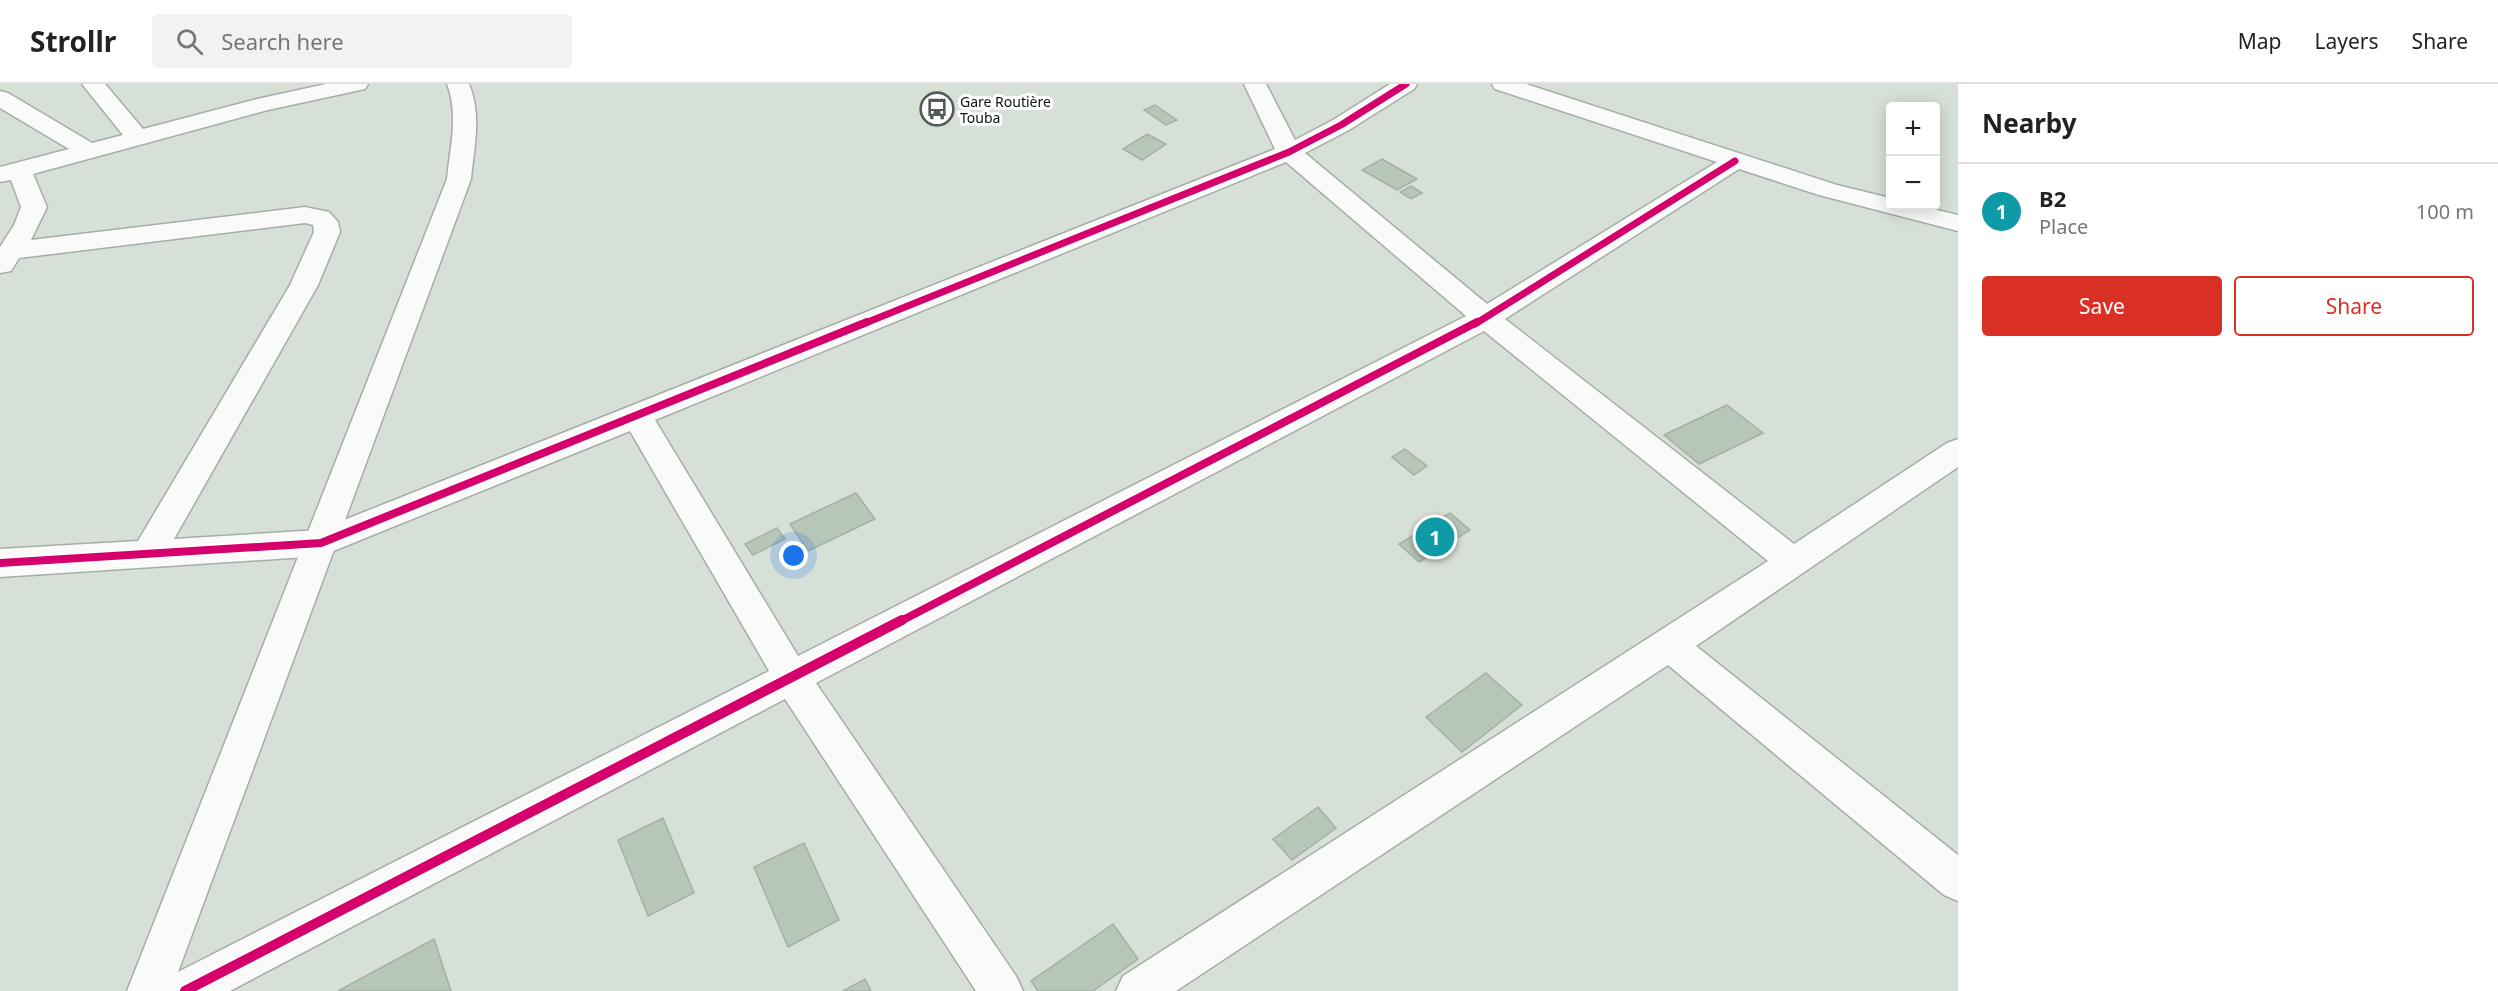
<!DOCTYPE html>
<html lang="en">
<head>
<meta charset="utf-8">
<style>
	body { margin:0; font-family:"Noto Sans",sans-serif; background:#f2f2f2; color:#222 }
	.controls { position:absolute; right:18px; top:18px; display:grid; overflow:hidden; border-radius:6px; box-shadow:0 3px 15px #0003 }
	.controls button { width:54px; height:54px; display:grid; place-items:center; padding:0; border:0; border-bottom:2px solid #e0e0e0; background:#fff; color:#222; font:30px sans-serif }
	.you { position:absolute; left:794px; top:472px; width:21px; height:21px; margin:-15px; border:4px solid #fff; border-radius:50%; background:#1a73e8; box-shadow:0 0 0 9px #1a73e833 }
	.badge { display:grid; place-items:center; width:39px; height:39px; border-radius:50%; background:#d93025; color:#fff; font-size:20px; font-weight:700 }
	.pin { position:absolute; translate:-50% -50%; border:3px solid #fff; box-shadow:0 2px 6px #0006 }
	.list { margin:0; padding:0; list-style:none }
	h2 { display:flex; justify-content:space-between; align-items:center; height:78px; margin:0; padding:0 24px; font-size:26px }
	h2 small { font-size:20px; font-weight:400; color:#767676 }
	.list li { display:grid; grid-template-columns:39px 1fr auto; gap:18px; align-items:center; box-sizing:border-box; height:96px; padding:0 24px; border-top:2px solid #e0e0e0 }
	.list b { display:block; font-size:22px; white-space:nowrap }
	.list p { margin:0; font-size:20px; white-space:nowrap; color:#767676 }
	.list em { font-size:20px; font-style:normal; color:#767676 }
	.actions { display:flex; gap:12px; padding:18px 24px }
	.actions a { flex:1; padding:14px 0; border:2px solid #d93025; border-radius:6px; text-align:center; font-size:21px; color:#d93025 }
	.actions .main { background:#d93025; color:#fff }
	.icon { flex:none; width:33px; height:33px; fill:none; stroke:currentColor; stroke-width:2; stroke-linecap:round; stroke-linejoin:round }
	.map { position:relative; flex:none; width:1958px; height:907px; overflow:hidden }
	header { display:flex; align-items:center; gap:36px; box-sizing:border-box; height:84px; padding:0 30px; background:#fff; border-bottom:2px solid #e0e0e0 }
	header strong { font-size:28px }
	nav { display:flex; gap:33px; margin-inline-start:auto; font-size:21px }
	.search { width:420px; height:54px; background:#f2f2f2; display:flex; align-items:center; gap:15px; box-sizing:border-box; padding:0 21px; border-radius:6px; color:#767676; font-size:22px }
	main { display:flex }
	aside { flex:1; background:#fff }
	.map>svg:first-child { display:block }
</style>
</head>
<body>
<header>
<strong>Strollr</strong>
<div class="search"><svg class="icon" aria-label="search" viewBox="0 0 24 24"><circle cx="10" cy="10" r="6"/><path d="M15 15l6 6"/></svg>Search here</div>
<nav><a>Map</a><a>Layers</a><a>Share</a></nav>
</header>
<main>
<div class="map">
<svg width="1958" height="907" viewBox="0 0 1958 907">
	<rect width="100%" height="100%" fill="#d7e0d7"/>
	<path fill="#b6c6b7" stroke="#a7aea8" stroke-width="1.5" d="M1155 21 1177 36 1166 41 1144 26Z
		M1147 50 1166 60 1142 76 1123 65Z
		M1382 75 1417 95 1397 106 1362 86Z
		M1411 102 1422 109 1411 115 1400 108Z
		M1727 321 1763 349 1699 380 1664 351Z
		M1405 365 1427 382 1414 391 1392 373Z
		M856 409 875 435 808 467 790 440Z
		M1450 429 1470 446 1419 478 1399 460Z
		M777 444 785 455 753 471 745 460Z
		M1486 589 1522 621 1462 668 1426 633Z
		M1318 723 1336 744 1292 776 1273 755Z
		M663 734 694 809 648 832 618 756Z
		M804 759 839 836 788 863 754 783Z
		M1113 840 1138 875 1093 907H1038L1031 897Z
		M434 855 451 907H338Z
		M865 895 871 907H843Z"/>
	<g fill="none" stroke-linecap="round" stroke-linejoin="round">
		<g stroke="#a6ada6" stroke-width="3">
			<path id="street" d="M82 0H105L143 45 257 15 326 0H368L365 5 268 26 33 90 47 123 31 156 305 123 329 128 338 138 340 148 318 201 174 455 319 446 1275 65 1244 0H1266L1295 56 1333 36 1390 0H1417L1414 5 1349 46 1305 69 1487 220 1717 78 1495 5 1492 0H1526L1837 101 1890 114V122H1920L1958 131V147L1819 111 1739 85 1505 235 1794 460 1947 359 1958 355V383L1696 562 1958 771V817L1944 811 1668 581 1176 907H1116L1123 892 1768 477 1484 247 816 599 1016 892 1023 907H976L785 615 230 907H163L170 892 769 587 630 347 321 472 0 493V465L138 457 290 201 314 148 313 141 305 139 19 174 11 187 0 189V163L14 141 21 123 11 96 0 98V83L69 65 0 24V7L8 9 92 59 123 51ZM1286 78 1466 232 798 572 655 336Z"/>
		</g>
		<g stroke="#a6ada6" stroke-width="3">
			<path id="secondary" d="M447 0H469C482 31 474 63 471 95L171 907H127L447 95C450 63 459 31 447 0Z"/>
		</g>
		<use href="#street" fill="#f9faf9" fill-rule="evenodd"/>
		<use href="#secondary" fill="#f9faf9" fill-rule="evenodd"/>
		<g stroke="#fff" stroke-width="10">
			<path id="cycleway-far2" d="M863 240 1289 68 1341 41 1406 0
				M1475 240 1735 77"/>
		</g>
		<g stroke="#fff" stroke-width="12">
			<path id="cycleway-far1" d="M0 479 321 459 867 238
				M899 538 1477 238"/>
		</g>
		<g stroke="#fff" stroke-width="14">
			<path id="cycleway" d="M185 907 902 536"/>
		</g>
		<use href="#cycleway-far2" stroke="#d6006c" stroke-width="7"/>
		<use href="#cycleway-far1" stroke="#d6006c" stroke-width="8"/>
		<use href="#cycleway" stroke="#d6006c" stroke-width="10"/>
	</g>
	<defs>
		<g id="bus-ring" transform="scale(1.725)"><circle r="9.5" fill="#fff" stroke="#545b55" stroke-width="1.5"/><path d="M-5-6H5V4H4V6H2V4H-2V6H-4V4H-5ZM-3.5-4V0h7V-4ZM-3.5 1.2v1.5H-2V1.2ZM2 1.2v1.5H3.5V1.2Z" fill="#545b55"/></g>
	</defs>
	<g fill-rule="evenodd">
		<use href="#bus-ring" x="937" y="25"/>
	</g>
	<g text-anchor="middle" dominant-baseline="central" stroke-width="6" stroke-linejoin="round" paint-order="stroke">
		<g font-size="14" fill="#0e140f" stroke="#fff" text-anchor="start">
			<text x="960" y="17">Gare Routière<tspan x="960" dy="16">Touba</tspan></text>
		</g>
	</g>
</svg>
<div class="controls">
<button>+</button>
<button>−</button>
</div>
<div class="you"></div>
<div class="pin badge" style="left:1435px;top:453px;background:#0f9aa8">1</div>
</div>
<aside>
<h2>Nearby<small></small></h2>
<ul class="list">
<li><span class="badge" style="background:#0f9aa8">1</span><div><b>B2</b><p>Place</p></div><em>100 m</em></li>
</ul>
<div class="actions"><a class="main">Save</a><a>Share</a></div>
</aside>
</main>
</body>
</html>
